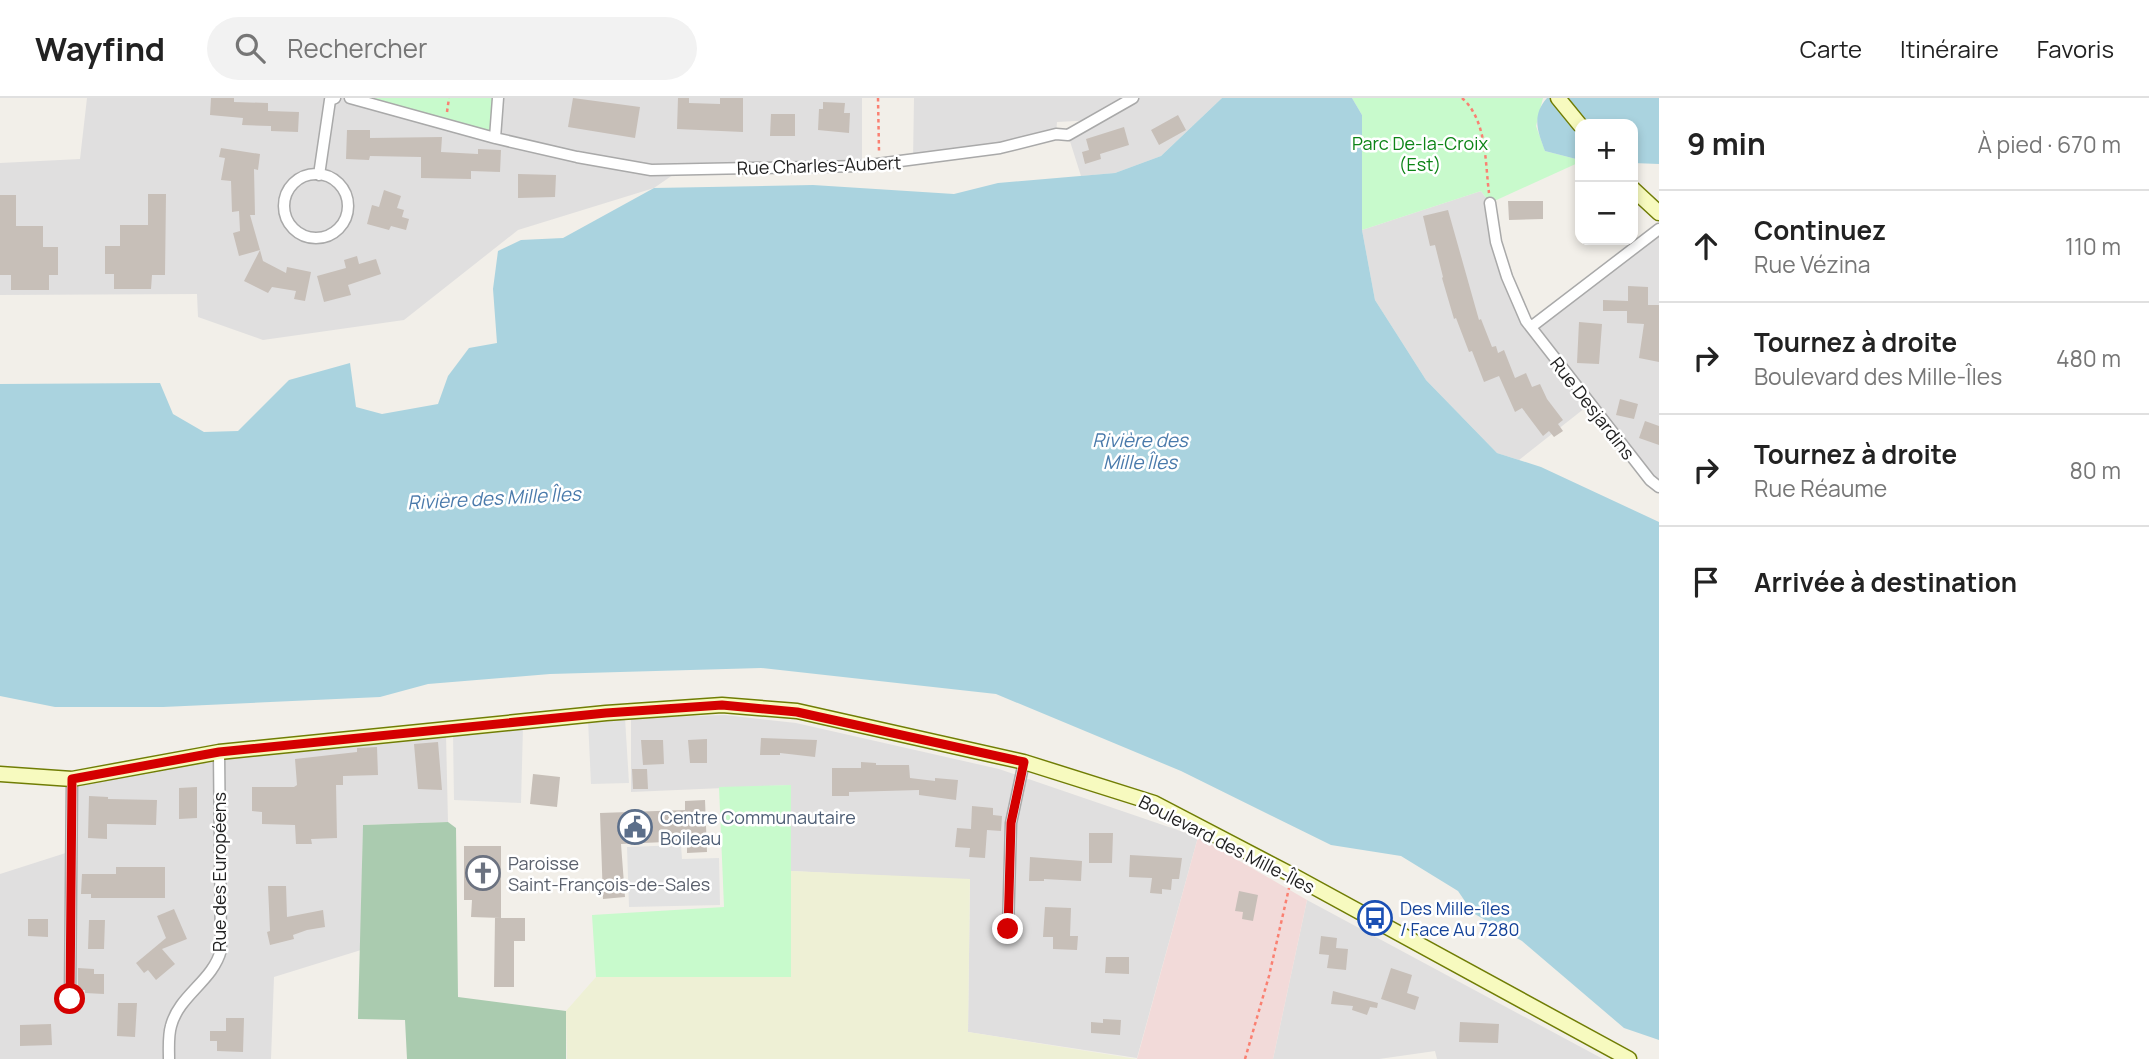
<!DOCTYPE html>
<html lang="fr">
<head>
<meta charset="utf-8">
<style>
	body { margin:0; font-family:Manrope,sans-serif; background:#f2f2f2; color:#222 }
	.controls { position:absolute; right:21px; top:21px; display:grid; overflow:hidden; border-radius:14px; box-shadow:0 4px 10px #0003 }
	.controls button { width:63px; height:63px; display:grid; place-items:center; padding:0; border:0; border-bottom:2px solid #e0e0e0; background:#fff; color:#222; font:35px sans-serif }
	.stop { position:absolute; width:21px; height:21px; margin:-16px; border:5px solid #d40000; border-radius:50%; background:#fff }
	.stop.end { background:#d40000; border-color:#fff; box-shadow:0 2px 7px #0008 }
	.list { margin:0; padding:0; list-style:none }
	h2 { display:flex; justify-content:space-between; align-items:center; height:91px; margin:0; padding:0 28px; font-size:30px }
	h2 small { font-size:23px; font-weight:400; color:#767676 }
	.list li { display:grid; grid-template-columns:46px 1fr auto; gap:21px; align-items:center; box-sizing:border-box; height:112px; padding:0 28px; border-top:2px solid #e0e0e0 }
	.list b { display:block; font-size:26px; white-space:nowrap }
	.list p { margin:0; font-size:23px; white-space:nowrap; color:#767676 }
	.list em { font-size:23px; font-style:normal; color:#767676 }
	.icon { flex:none; width:38px; height:38px; fill:none; stroke:currentColor; stroke-width:2; stroke-linecap:round; stroke-linejoin:round }
	.map { position:relative; flex:none; width:1659px; height:961px; overflow:hidden }
	header { display:flex; align-items:center; gap:42px; box-sizing:border-box; height:98px; padding:0 35px; background:#fff; border-bottom:2px solid #e0e0e0 }
	header strong { font-size:33px }
	nav { display:flex; gap:38px; margin-inline-start:auto; font-size:24px }
	.search { width:490px; height:63px; background:#f2f2f2; display:flex; align-items:center; gap:18px; box-sizing:border-box; padding:0 24px; border-radius:38px; color:#767676; font-size:26px }
	main { display:flex }
	aside { flex:1; background:#fff }
	.map>svg:first-child { display:block }
</style>
</head>
<body>
<header>
<strong>Wayfind</strong>
<div class="search"><svg class="icon" aria-label="search" viewBox="0 0 24 24"><circle cx="10" cy="10" r="6"/><path d="M15 15l6 6"/></svg>Rechercher</div>
<nav><a>Carte</a><a>Itinéraire</a><a>Favoris</a></nav>
</header>
<main>
<div class="map">
<svg width="1659" height="961" viewBox="0 0 1659 961">
	<rect width="100%" height="100%" fill="#f2efe9"/>
	<path fill="#e0dfdf" d="M87 0H324L330 2 335 0H862V68L680 72 654 90 518 132 404 222 263 242 198 219 197 196 0 197V65L80 61Z
		M914 0H1222L1161 58 1115 75 1081 78 1068 37 1095 22 1057 24 1056 36 913 63Z
		M1481 93 1490 105 1496 144 1526 223 1590 306 1519 362 1497 355 1426 282 1375 202 1362 132Z
		M1659 133V389L1535 230Z
		M725 617 796 625 999 671 1198 739 1137 960 968 934 970 782 791 773V687L631 694V620Z
		M446 636 448 724 363 727 361 852 274 879 271 961H0V776L75 752V686L228 661Z
		M1307 802 1603 961H1437L1435 953 1379 961H1273Z"/>
	<path fill="#f2dad9" d="M1198 739 1307 802 1273 961H1137Z"/>
	<path fill="#eef0d5" d="M791 773 970 781 968 934 1137 961H567L566 913 596 879H791Z"/>
	<path fill="#aacbaf" d="M448 724 456 730 458 899 566 913V961H407L405 922 358 921 363 727Z"/>
	<path fill="#c8facc" d="M350 0H497L495 40Z
		M1352 0H1543L1536 28 1545 53 1580 62V64L1490 105 1481 93 1362 132V17Z
		M791 687V879H596L592 817 724 809 719 689Z"/>
	<path fill="#e2e2e2" d="M625 620 629 685 591 686 588 622Z
		M523 629 521 705 454 702 453 635Z
		M681 747 682 761 719 760 720 807 629 809 627 749Z"/>
	<path fill="#aad3df" d="M1222 0H1352L1362 17V132L1375 202 1426 282 1497 355 1541 369 1659 424V942L1624 930 1522 843 1473 815 1458 793 1401 758 1331 747 1181 673 996 596 761 570 550 576 428 586 380 599 163 609H55L0 598V286L160 285 173 316 204 334 238 333 289 282 350 265 356 309 382 316 438 306 448 278 469 250 497 245 493 191 498 153 521 142 563 140 654 90 813 87 954 96 998 85 1115 75 1161 58Z
		M1547 0H1659V66L1633 65V26H1580V62L1545 53C1538 34 1531 18 1547 0Z"/>
	<path fill="#c7bfb8" d="M211 0H234V4L268 5V13L299 14 298 34 271 33V28L242 27 243 20 210 17Z
		M573 0 640 9 635 40 568 29Z
		M678 0H689V5L720 6V0H743V34L677 31Z
		M823 4 845 5 844 15H850L849 35 818 32 819 11H823Z
		M771 16H795V38H770Z
		M1178 17 1186 32 1159 47 1151 32Z
		M1124 29 1129 47 1100 56 1101 61 1085 66 1082 54 1089 52 1086 41Z
		M347 32H370V40L442 39 441 54 478 56V51L501 52 500 74 471 73V81L421 80V59L370 58 369 62 346 61Z
		M221 50 260 56 258 72 254 71 255 117H250L260 152 239 158 233 135 240 133 239 113 232 114 231 83 221 82 225 60 219 59Z
		M518 76 556 77 555 99 518 100Z
		M384 92 401 98 397 110 404 112 402 119 409 121 406 132 391 128 389 132 367 126 372 107 379 109Z
		M148 96H166L165 177H152L151 191H114V176H105V148H120V127H148Z
		M0 97H16V128H43V149H58V177H49V192H11V177H0Z
		M1508 103H1543V121L1509 122Z
		M1448 112 1479 222 1481 221 1492 249 1496 248 1498 255 1504 252 1515 280 1526 275 1532 289 1540 286 1547 301 1563 322 1558 326 1563 333 1554 339 1549 333 1543 338 1522 310 1515 314 1499 278 1484 284 1472 253 1469 254 1456 220 1454 221 1442 180 1443 179 1435 147 1430 148 1423 118Z
		M260 152 263 163 286 175 287 169 311 174 305 203 294 201 296 193 272 189 268 195 244 183Z
		M357 158 359 166 376 161 381 176 348 187 351 197 324 204 317 178 346 170 344 162Z
		M1628 188 1648 189V207H1659V264L1639 260 1644 226 1627 225V213H1603V202L1628 203Z
		M1579 224 1602 226 1599 266 1577 265Z
		M1620 301 1638 306 1634 321 1616 317Z
		M1645 323 1659 328V347L1639 340Z
		M761 640 817 642 815 659 780 655V657H760Z
		M707 641V665H690L688 642Z
		M641 642H663L664 666 643 667Z
		M438 644 442 692 418 691 414 646Z
		M377 649 378 677 343 678V687H336L337 740 311 741 312 746H296L295 727 262 726V714L252 713V689H294L297 687 295 661 357 654V650Z
		M861 664 876 665V667H909L910 680 935 683V680L958 682 956 702 919 697V692L849 694V698H832V670H861Z
		M632 671H647L648 691H633Z
		M533 676 560 679 557 709 530 706Z
		M197 689V720L179 721V690Z
		M89 698 108 699V701L157 702 156 727 107 726V741L88 740Z
		M705 702 707 754 687 755V743L621 746 625 799 603 801 600 715 685 712V703Z
		M972 708 993 710V717L1002 718 1001 733 987 732 985 760 969 759 970 750 955 749 957 730 971 731Z
		M1089 735H1113L1112 765H1089Z
		M464 748H501V820L471 819 472 802H464Z
		M1130 757 1182 760 1179 781H1172L1171 792 1162 791V796L1150 795 1152 780 1129 779Z
		M1030 759 1082 763 1081 783 1044 781V783H1029Z
		M116 769H165V800H91V796H81L82 776H116Z
		M268 788H286L287 819 323 812 325 829 307 832 293 837 294 841 270 847 267 834 270 833Z
		M1239 793 1258 797 1253 823 1242 821 1243 814 1235 813Z
		M1045 809 1071 810 1070 838H1078L1077 852 1053 851V839H1043Z
		M174 811 187 841 162 851 175 866 156 882 148 872 144 875 136 865 166 840 157 818Z
		M495 820H525V843H514V889H494Z
		M28 821H48V839L28 838Z
		M89 822H105L104 851H88Z
		M1321 838 1337 840 1336 850 1348 851 1346 872 1327 870 1329 857 1319 856Z
		M1106 859H1129V876L1105 875Z
		M78 870 94 871V876H104V896L85 895V892H78Z
		M1391 870 1412 877 1407 895 1419 899 1415 912 1381 901Z
		M1333 893 1378 905 1377 910 1370 909 1367 917 1352 912 1353 908 1331 906Z
		M118 905H137L135 939 117 938Z
		M226 920H244L243 954 217 953V943H210V933H226Z
		M1103 921 1121 922 1120 937 1091 935V924L1103 925Z
		M1460 924 1499 926 1498 945 1459 944Z
		M51 926 52 947 20 948V927Z"/>
	<g fill="none" stroke-linecap="round" stroke-linejoin="round">
		<g stroke="#a9a9a9" stroke-width="13">
			<path id="street" d="M350 0 495 40 577 59 651 72 862 68 1000 50 1056 36 1068 37 1133 0
				M495 40 498 0
				M284 108a32 32 0 1 1 64 0a32 32 0 1 1-64 0Z
				M319 77 330 2 335 0
				M1490 105 1496 144 1507 179 1526 223 1650 382 1659 389
				M1531 229 1659 131
				M1008 831 1011 725 1024 664
				M70 901 72 681
				M169 961C169 951 168 938 171 928 179 897 213 883 221 852L219 654"/>
		</g>
		<g stroke="#707d05" stroke-width="17">
			<path id="secondary" d="M1558 0 1580 27
				M1633 91 1659 115
				M0 676 72 681 219 654 606 615 722 607 797 613 1024 664 1154 705 1292 777 1629 961"/>
		</g>
		<path stroke="#fa8072" stroke-width="2.5" stroke-dasharray="3.5 3.5" stroke-linecap="butt" d="M878 0 879 53
			M1462 0C1487 22 1485 64 1489 95
			M447 14 449 0
			M1245 961 1269 878 1289 790"/>
		<use href="#street" stroke="#fff" stroke-width="10"/>
		<use href="#secondary" stroke="#f7fabf" stroke-width="14"/>
	</g>
	<g fill="none" stroke-linecap="round" stroke-linejoin="round">
		<path stroke="#d40000" stroke-width="9" d="M70 901 72 681 219 654 606 615 722 607 797 614 1024 664 1011 725 1008 831"/>
	</g>
	<defs>
		<g id="civic-ring" transform="scale(1.75)"><circle r="9.5" fill="#fff" stroke="#5c6f8a" stroke-width="1.5"/><path d="M-.6-6.5H3V-4.5H.6V-3L4-1V1h2V6H-6V1h2V-1L-.6-3ZM-1.2 2.5V6h2.4V2.5Z" fill="#5c6f8a"/></g>
		<g id="church-ring" transform="scale(1.75)"><circle r="9.5" fill="#fff" stroke="#6b7280" stroke-width="1.5"/><path d="M-1.2-6h2.4v3.5h3.3v2.4h-3.3V6h-2.4V-.1h-3.3v-2.4h3.3Z" fill="#6b7280"/></g>
		<g id="bus-ring" transform="scale(1.75)"><circle r="9.5" fill="#fff" stroke="#1a4fb4" stroke-width="1.5"/><path d="M-5-6H5V4H4V6H2V4H-2V6H-4V4H-5ZM-3.5-4V0h7V-4ZM-3.5 1.2v1.5H-2V1.2ZM2 1.2v1.5H3.5V1.2Z" fill="#1a4fb4"/></g>
	</defs>
	<g fill-rule="evenodd">
		<use href="#civic-ring" x="635" y="729"/>
		<use href="#church-ring" x="483" y="775"/>
		<use href="#bus-ring" x="1375" y="820"/>
	</g>
	<g text-anchor="middle" dominant-baseline="central" stroke-width="5" stroke-linejoin="round" paint-order="stroke">
		<g font-size="18" fill="#0c8416" stroke="#fff">
			<text x="1420" y="45">Parc De-la-Croix<tspan x="1420" dy="21">(Est)</tspan></text>
		</g>
		<g font-size="18" fill="#222" stroke="#fff">
			<text transform="translate(819 67) rotate(-2)">Rue Charles-Aubert</text>
			<text transform="translate(1593 310) rotate(52)">Rue Desjardins</text>
			<text transform="translate(1227 746) rotate(27)">Boulevard des Mille-Îles</text>
			<text transform="translate(219 774) rotate(-90)">Rue des Européens</text>
		</g>
		<g font-size="18" fill="#4e5e75" stroke="#fff" text-anchor="start">
			<text x="660" y="719">Centre Communautaire<tspan x="660" dy="21">Boileau</tspan></text>
		</g>
		<g font-size="18" fill="#5b616d" stroke="#fff" text-anchor="start">
			<text x="508" y="765">Paroisse<tspan x="508" dy="21">Saint-François-de-Sales</tspan></text>
		</g>
		<g font-size="18" fill="#164399" stroke="#fff" text-anchor="start">
			<text x="1400" y="810">Des Mille-îles<tspan x="1400" dy="21">/ Face Au 7280</tspan></text>
		</g>
		<g font-size="19" font-style="italic" fill="#4a7aab" stroke="#fff">
			<text x="1140" y="342">Rivière des<tspan x="1140" dy="22">Mille Îles</tspan></text>
			<text transform="translate(494 400) rotate(-3)">Rivière des Mille Îles</text>
		</g>
	</g>
</svg>
<div class="controls">
<button>+</button>
<button>−</button>
</div>
<div class="stop" style="left:70px;top:901px"></div>
<div class="stop end" style="left:1008px;top:831px"></div>
</div>
<aside>
<h2>9 min<small>À pied · 670 m</small></h2>
<ul class="list">
<li><svg class="icon" aria-label="ahead" viewBox="0 0 24 24"><path d="M12 20V5M6 11l6-6 6 6"/></svg><div><b>Continuez</b><p>Rue Vézina</p></div><em>110 m</em></li>
<li><svg class="icon" aria-label="right" viewBox="0 0 24 24"><path d="M7 20v-9h11M14 6l5 5-5 5"/></svg><div><b>Tournez à droite</b><p>Boulevard des Mille-Îles</p></div><em>480 m</em></li>
<li><svg class="icon" aria-label="right" viewBox="0 0 24 24"><path d="M7 20v-9h11M14 6l5 5-5 5"/></svg><div><b>Tournez à droite</b><p>Rue Réaume</p></div><em>80 m</em></li>
<li><svg class="icon" aria-label="arrive" viewBox="0 0 24 24"><path d="M6 21V4h12l-3 4 3 4H6"/></svg><div><b>Arrivée à destination</b></div></li>
</ul>
</aside>
</main>
</body>
</html>
